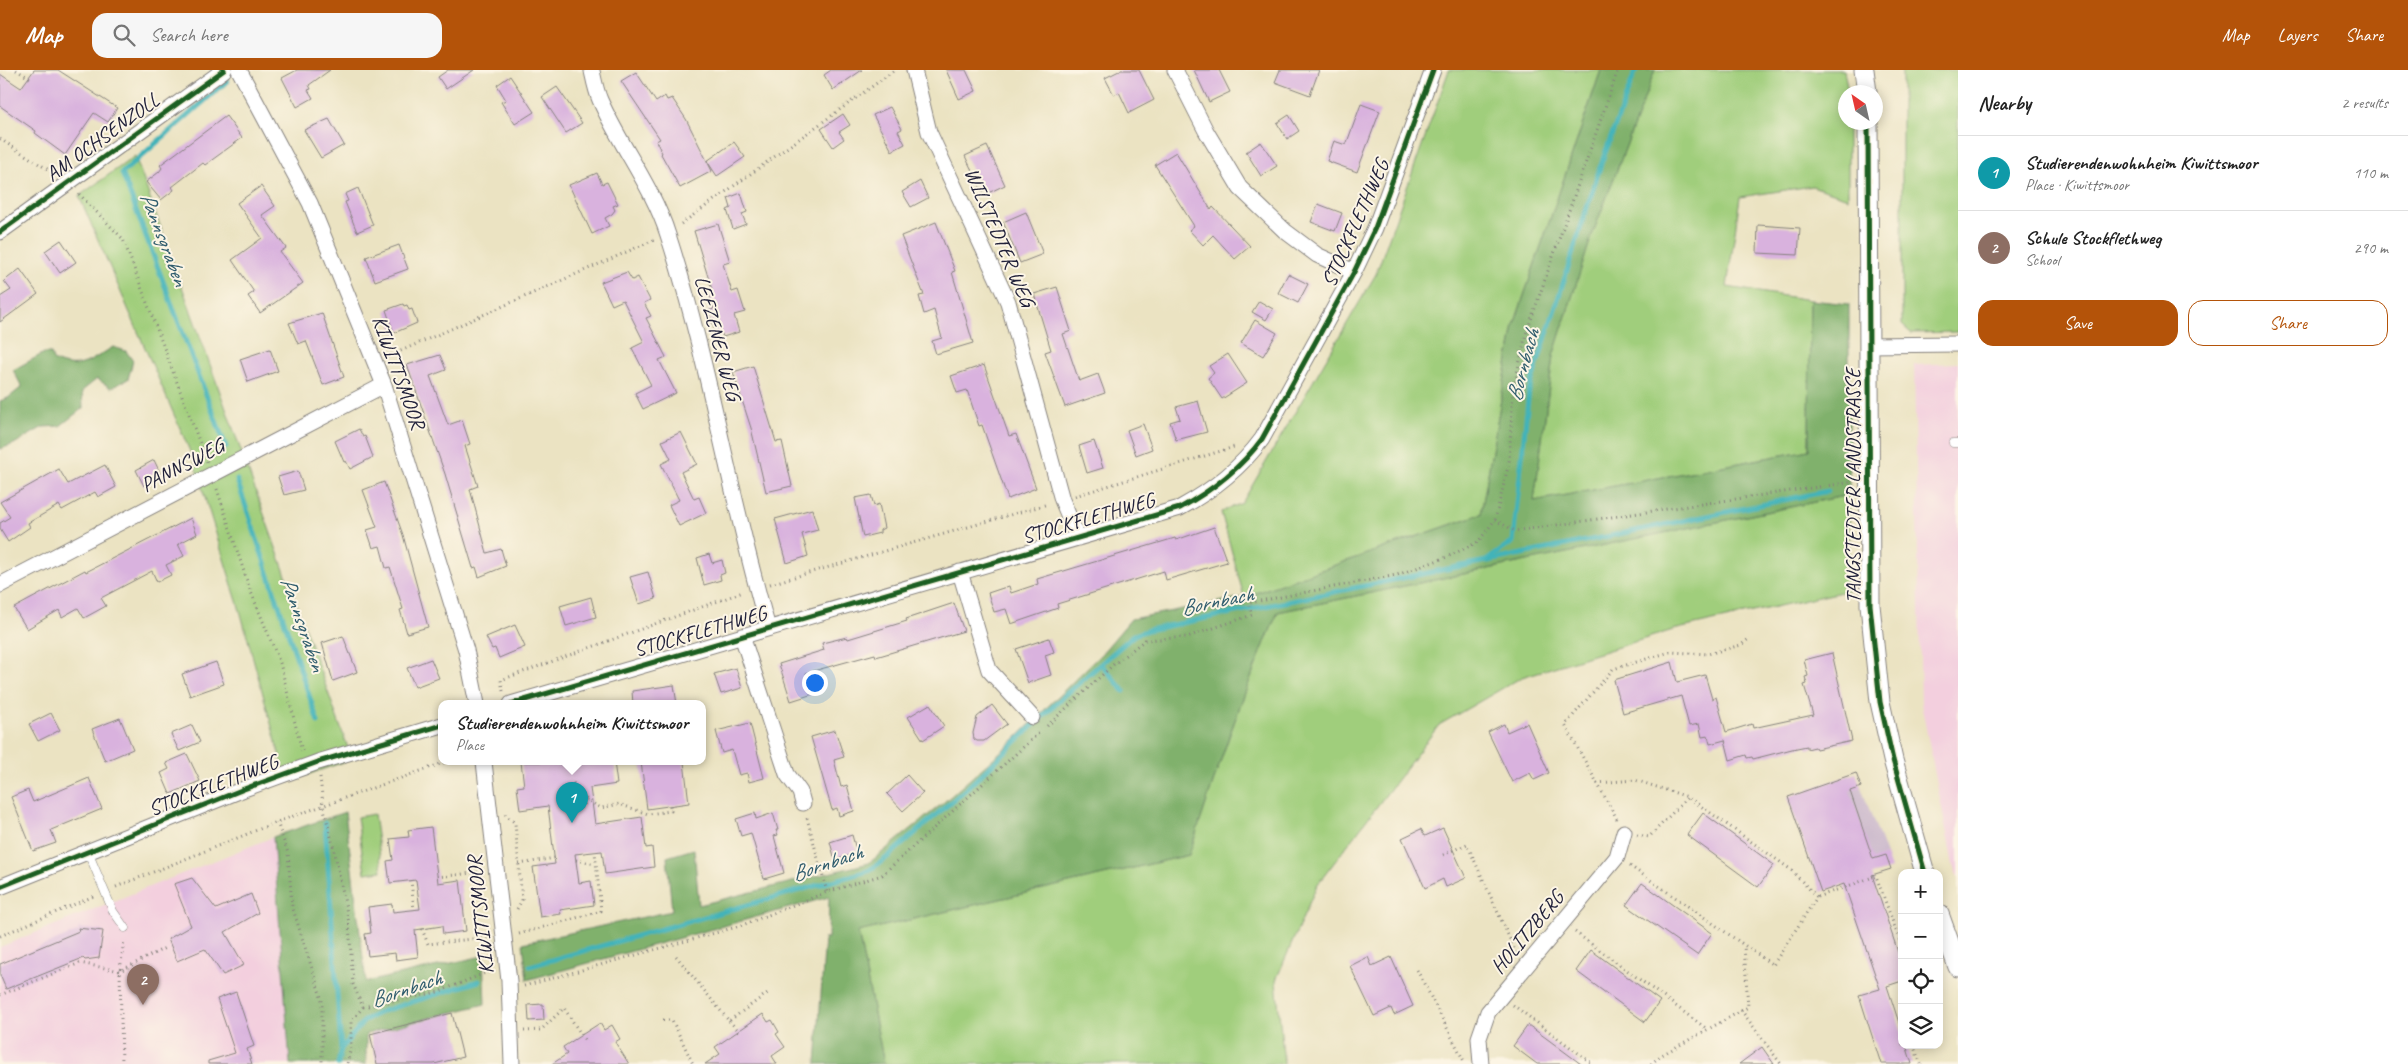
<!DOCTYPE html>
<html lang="en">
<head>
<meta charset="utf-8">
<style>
	body { margin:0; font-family:Caveat,sans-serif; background:#f6f6f6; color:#222 }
	.controls { position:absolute; right:15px; bottom:15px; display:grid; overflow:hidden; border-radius:10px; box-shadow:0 2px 12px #0003 }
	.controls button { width:45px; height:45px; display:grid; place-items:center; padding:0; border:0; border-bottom:1px solid #e0e0e0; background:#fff; color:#222; font:25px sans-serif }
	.compass { position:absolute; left:1838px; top:15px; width:45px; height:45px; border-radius:50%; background:#fff; box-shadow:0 2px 12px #0003; rotate:326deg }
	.you { position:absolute; left:814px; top:612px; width:18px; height:18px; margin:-12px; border:4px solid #fff; border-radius:50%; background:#1a73e8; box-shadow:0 0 0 8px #1a73e833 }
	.badge { display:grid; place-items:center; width:32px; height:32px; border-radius:50%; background:#b45309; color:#fff; font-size:16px; font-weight:700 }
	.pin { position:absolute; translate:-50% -41px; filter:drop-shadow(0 1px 2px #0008) }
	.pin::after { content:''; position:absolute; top:26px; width:18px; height:15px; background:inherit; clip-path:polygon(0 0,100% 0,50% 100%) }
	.popup { position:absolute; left:438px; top:630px; width:268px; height:65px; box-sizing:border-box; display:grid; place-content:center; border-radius:10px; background:#fff; filter:drop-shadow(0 1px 4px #0005); font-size:16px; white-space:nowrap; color:#767676 }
	.popup b { font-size:19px; color:#222 }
	.popup::after { content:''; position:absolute; left:50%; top:100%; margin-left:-10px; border:10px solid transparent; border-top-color:#fff }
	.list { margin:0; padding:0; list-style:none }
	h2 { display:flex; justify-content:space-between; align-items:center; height:65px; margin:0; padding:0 20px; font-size:21px }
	h2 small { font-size:16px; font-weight:400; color:#767676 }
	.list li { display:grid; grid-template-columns:32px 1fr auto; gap:15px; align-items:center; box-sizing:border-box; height:75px; padding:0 20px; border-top:1px solid #e0e0e0 }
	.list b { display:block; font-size:19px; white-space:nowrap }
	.list p { margin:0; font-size:16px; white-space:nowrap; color:#767676 }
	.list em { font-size:16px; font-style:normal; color:#767676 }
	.actions { display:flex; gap:10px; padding:15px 20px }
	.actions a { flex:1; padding:11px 0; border:1px solid #b45309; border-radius:15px; text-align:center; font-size:18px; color:#b45309 }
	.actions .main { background:#b45309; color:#fff }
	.icon { flex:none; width:28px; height:28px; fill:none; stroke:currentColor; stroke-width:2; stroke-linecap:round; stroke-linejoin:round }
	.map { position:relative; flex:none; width:1958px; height:994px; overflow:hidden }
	header { display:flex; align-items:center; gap:30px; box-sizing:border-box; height:70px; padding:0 25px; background:#b45309; color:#fff }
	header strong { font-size:24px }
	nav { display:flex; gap:28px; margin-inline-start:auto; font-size:18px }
	.search { width:350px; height:45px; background:#f6f6f6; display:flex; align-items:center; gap:12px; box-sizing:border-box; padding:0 18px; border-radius:15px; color:#767676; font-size:19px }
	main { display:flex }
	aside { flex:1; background:#fff }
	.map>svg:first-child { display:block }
</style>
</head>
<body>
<header>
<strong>Map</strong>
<div class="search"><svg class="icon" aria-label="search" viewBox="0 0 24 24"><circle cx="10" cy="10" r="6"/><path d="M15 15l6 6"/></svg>Search here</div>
<nav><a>Map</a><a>Layers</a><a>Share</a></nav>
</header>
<main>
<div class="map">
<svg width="1958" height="994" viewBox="0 0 1958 994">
	<rect width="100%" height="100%" fill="#fcf5e5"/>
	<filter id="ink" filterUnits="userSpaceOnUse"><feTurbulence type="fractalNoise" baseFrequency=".02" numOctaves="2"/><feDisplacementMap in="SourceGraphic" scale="10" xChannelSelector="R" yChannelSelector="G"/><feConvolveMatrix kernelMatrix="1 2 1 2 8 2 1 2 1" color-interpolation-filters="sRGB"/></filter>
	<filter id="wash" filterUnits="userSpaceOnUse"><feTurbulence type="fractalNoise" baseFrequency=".0096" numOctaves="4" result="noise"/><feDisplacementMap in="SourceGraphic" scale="20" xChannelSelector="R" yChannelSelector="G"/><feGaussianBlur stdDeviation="1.12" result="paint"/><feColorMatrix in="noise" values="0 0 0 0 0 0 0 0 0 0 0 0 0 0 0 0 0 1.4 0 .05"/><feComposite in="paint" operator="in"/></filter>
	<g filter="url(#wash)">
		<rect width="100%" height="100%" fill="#ebe3c2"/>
		<path fill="#f3cfde" d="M1958 293V808L1953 795 1921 633 1914 295Z
			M273 767 290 994H0V877Z"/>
		<path fill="#cfbdce" d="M1861 717 1886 785 1816 808 1809 788 1866 769 1856 742 1800 761 1793 741Z"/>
		<path fill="#a0ce7c" stroke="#61785c" d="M1449 0H1601L1514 255 1481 444 1244 527 1221 442 1242 433 1376 204Z
			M1655 0H1844L1848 22H1846V52L1848 53V128L1812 116 1740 127 1727 217 1810 230 1809 380 1534 431 1553 286 1590 171Z
			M1902 0H1956L1958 4V262L1911 263 1902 255Z
			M135 86 352 689 287 712 241 544 192 386 79 126Z
			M1849 425 1850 520 1673 560 1522 607 1439 655 1317 815 1276 910 1284 994H884L858 862 1189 785C1216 703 1243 621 1278 542Z
			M374 744 382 801 365 803 357 747Z"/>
		<path fill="#80b16c" stroke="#516a54" d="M1601 0H1655L1590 171 1553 286 1534 431 1809 380 1810 230 1849 234V425L1278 542C1243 621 1216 703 1189 785L858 862 884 994H816L825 868H828L829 827 527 910 523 873 672 841 667 787 694 779 699 835 869 793 943 733 1014 670 1102 583 1131 549 1244 527 1481 444 1514 255Z
			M113 277 126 281 133 291 128 309 111 318 97 309 82 321 83 338 60 356 43 357 14 374 0 379V331L8 328 22 317 13 300 44 283H51L53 290C79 303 91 290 113 277Z
			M345 742 366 912 483 886 485 934 366 964V994H290L273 767Z"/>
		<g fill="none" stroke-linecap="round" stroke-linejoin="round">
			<path stroke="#43b3b9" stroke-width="5" d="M226 377 122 103 227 11
				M237 410 318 652
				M1488 491 1828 421
				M1101 594 1124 621
				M325 753 341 979
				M530 896 868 801 884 790 966 719 1064 626 1134 565 1148 560 1486 491 1513 472 1529 320 1601 94 1636 0
				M338 994 341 979 365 950 383 941 479 911"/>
		</g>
		<g id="blocks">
			<path fill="#d9b2de" d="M34 0H58L117 38 108 52 94 43 65 85 35 63 36 61 0 36V4L21 18Z
				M297 0H330L309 15 311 19 308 20 313 28 297 37 282 8Z
				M448 0H474L446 19 438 7Z
				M831 0H862L833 20 824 5Z
				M946 0H966L976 21 959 29Z
				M1121 0H1139L1154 30 1129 43 1119 22 1114 25 1105 8Z
				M1194 0H1219L1230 22 1209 32Z
				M1280 0H1319L1310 25 1275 12Z
				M636 2 656 32 665 26 667 30 672 28 686 49 712 101 680 118 661 84 662 83 656 71 660 69 621 11Z
				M510 6 534 42 515 54 501 32 506 30 497 15Z
				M557 17 582 53 566 63 542 27Z
				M1361 34 1380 41 1357 102 1327 91 1334 71 1346 75Z
				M890 37 902 59 898 61 905 74 892 81 873 45Z
				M843 44 850 55 839 62 844 69 833 77 821 59Z
				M1289 45 1299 61 1287 69 1277 53Z
				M226 46 242 68 205 95 203 93 172 117 174 120 161 130 146 112 159 102 162 98 160 95Z
				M329 49 344 75 321 88 304 60Z
				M734 72 745 87 717 106 707 91Z
				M1261 72 1277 96 1261 106 1246 82Z
				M987 76 1005 115 984 125 965 86Z
				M1176 82 1211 140 1213 137 1250 176 1235 189 1213 165 1203 175 1189 160 1194 156 1155 95Z
				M597 103 602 114 607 112 618 134 613 136 615 140 612 144 605 148 609 156 592 164 569 115Z
				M920 111 928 128 911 137 902 122Z
				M261 116 275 136 262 145 286 178 280 182 303 213 260 243 248 226 254 222 232 190 262 168 237 133Z
				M358 118 373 155 357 162 345 132 348 131 345 124Z
				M741 123 747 142 742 144 746 154 733 159 727 140 731 138 728 128Z
				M1318 134 1342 143 1335 161 1311 152Z
				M1026 142 1043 184 1020 193 1003 152Z
				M936 152 955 201 952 202 973 273 936 284 932 271 942 268 934 240 924 244 919 226 924 225 901 166Z
				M718 154 730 192 723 194 732 222 738 220 745 242 734 245 739 262 723 267 721 262 716 264 708 241 714 239 709 224 713 223 694 161Z
				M1758 155 1800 158 1798 185 1757 183Z
				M61 170 76 192 60 203 45 181Z
				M399 175 408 199 375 211 366 187Z
				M20 199 38 224 0 252V227L11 220 4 211Z
				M627 202 632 210 638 207 650 230 644 233 651 246 646 248 666 287 659 290 676 323 643 339 635 323 651 315 632 278 644 272 623 230 612 235 601 212Z
				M1288 204 1308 214 1298 233 1278 223Z
				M1057 217 1071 261 1063 264 1079 311 1098 304 1105 323 1065 337 1045 282 1051 280 1034 224Z
				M1259 231 1273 239 1266 250 1252 242Z
				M403 234 404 236 407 235 409 240 412 239 417 253 394 263 386 240Z
				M322 243 344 307 323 315 306 271 298 274 289 253Z
				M1255 250 1277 263 1263 286 1241 273Z
				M270 279 278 301 248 312 240 289Z
				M1228 284 1247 313 1222 329 1208 308 1214 303 1209 296Z
				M440 285 446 300 430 306 448 355 462 350 470 374 465 376 478 416 470 419 487 483 501 479 506 496 479 507 476 497 473 498 445 404 407 295Z
				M984 295 1009 366 1016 364 1036 418 1008 429 982 355 979 356 967 320 957 323 951 306Z
				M753 296 776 372 782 371 792 416 766 422 751 358 733 302Z
				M1198 331 1207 362 1176 370 1170 352 1180 349 1176 337Z
				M1143 354 1152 379 1136 385 1127 360Z
				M359 359 363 367 365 366 373 387 350 399 346 391 344 392 335 371Z
				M681 362 697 394 681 402 694 429 699 427 706 443 679 456 669 435 679 430 661 394 671 389 662 371Z
				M1094 371 1103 398 1087 403 1079 376Z
				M154 390 162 407 144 416 136 400Z
				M105 395 116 417 98 427 95 422 62 440 59 435 28 453 30 457 8 472 0 459V453L10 447 0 432 59 399 68 414Z
				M298 401 304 420 284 425 278 407Z
				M384 412 403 465 428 557 407 563 400 540 403 539 390 497 386 498 380 476 373 478 367 460 377 457 363 420Z
				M871 425 874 436 879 434 884 458 880 460V463L863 467 855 428Z
				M812 439 818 460 802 464 808 486 787 493 775 449Z
				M191 448 197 464 178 474 184 486 166 495 171 505 157 512 152 501 101 528 106 536 84 548 78 538 62 547 59 540 27 559 14 538 85 500 86 502Z
				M1214 457 1227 492 1166 510 1164 501 1057 534 1058 538 1011 554 1006 539 994 542 988 523 1009 516 1011 523 1038 514 1037 509 1175 468 1176 470Z
				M709 484 712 493 722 490 725 503 720 505 721 510 704 515 697 488Z
				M648 502 656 529 639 534 630 507Z
				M591 527 596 547 566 556 560 536Z
				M954 533 964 561 876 587 875 584 806 603 813 624 791 631 779 594 824 580 822 573 847 567 848 569 907 551 906 549Z
				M515 555 525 577 499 588 495 578 492 579 486 567Z
				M343 566 357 602 333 611 322 573Z
				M1049 568 1054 582 1045 585 1051 605 1028 613 1016 579Z
				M1832 583 1852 671 1816 679 1815 677 1807 679V676L1792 679 1753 689 1752 687 1747 688 1746 685 1730 690 1725 670 1710 674 1708 666 1702 667 1699 654 1689 656 1681 626 1623 643 1614 610 1672 592 1677 612 1705 605 1712 629 1716 627 1726 662 1752 654 1753 658 1813 645 1804 615 1807 614 1805 607 1808 606 1804 590Z
				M431 589 439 608 415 617 407 598Z
				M216 592 224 614 190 626 182 604Z
				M736 598 742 618 721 624 714 604Z
				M674 615 677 634H633L632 621Z
				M930 634 944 656 923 670 908 647Z
				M992 635 1007 654 984 671H977L974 669 973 663 977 647Z
				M51 643 60 660 38 671 29 654Z
				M120 648 133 679 105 691 92 659Z
				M750 653 764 708 749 712 747 703 739 705 732 680 722 683 716 661Z
				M1527 653 1549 703 1534 710 1530 703 1512 712 1488 662 1504 654 1507 662Z
				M192 655 200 672 179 681 171 664Z
				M835 660 844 687 834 690 841 717 847 715 854 741 839 746 837 738 832 740 811 667Z
				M187 684 200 711 170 724 161 703 169 699 166 693Z
				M521 692H614L617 714 590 718 595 754 642 747 646 778 652 777 654 797 605 804 602 781 575 784 579 813 591 811 594 835 560 840 561 844 540 847 533 797 555 794 548 736 520 740 517 717 524 716Z
				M641 692H684L689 733 647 739Z
				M1856 703 1861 717 1850 721 1873 789 1886 785 1891 799 1872 805 1902 894V911L1887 916 1902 962V975H1906L1912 994H1881L1859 925 1880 919 1844 814 1821 822 1788 727Z
				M907 705 923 723 903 741 887 724Z
				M89 708 102 739 51 760 56 773 33 781 11 727 28 720 33 732Z
				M755 743 756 749 773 743 778 760H776L778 765 774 766 784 803 764 809 751 763 741 766 736 749Z
				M1703 743 1774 795 1758 817 1687 765Z
				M431 757 438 813 460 810 466 861 443 864 442 856 415 860 418 887 396 890 395 883 368 886 365 864 371 863 368 837 392 834 393 842 420 839 416 810 390 813 387 791 393 790 390 769 409 767 408 760Z
				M1443 758 1466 808 1446 817 1443 809 1425 818 1402 768 1421 759 1425 766Z
				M852 765 857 783 835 790 830 772Z
				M192 808 216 839 251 824 258 843 225 862 244 895 223 905 205 879 177 891 168 869 191 856 174 814Z
				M1642 813 1712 863 1697 885 1626 835Z
				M78 858 103 861 99 888 85 890 83 888 6 919 0 905V894L79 861Z
				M1591 880 1660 931 1645 952 1576 901Z
				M1368 887 1372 896 1391 887 1413 936 1394 945 1391 938 1374 946 1350 896Z
				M236 922 254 976 247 979 252 994H208V991L235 983 217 929Z
				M543 934 544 950 529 951 528 935Z
				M452 943 463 987 434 994H377L370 964Z
				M763 944 768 952 772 950 779 962 776 964 785 977 772 986 777 994H705L720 984 715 977Z
				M600 953 604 960 612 955 620 969 615 972 629 994H552L567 984 563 977Z
				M1528 955 1546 968 1581 994H1537L1513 976Z
				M1762 977 1774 994H1739Z"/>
		</g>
	</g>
	<g filter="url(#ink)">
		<use href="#blocks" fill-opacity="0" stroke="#86827e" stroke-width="1"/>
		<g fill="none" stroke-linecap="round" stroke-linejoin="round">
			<g stroke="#86827e" stroke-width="9">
				<path id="service" d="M1953 373H1958
					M88 782 113 841 125 858"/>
			</g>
			<g stroke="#86827e" stroke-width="17">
				<path id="minor" d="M239 0 310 133 384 315 466 580 477 634
					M914 0 929 62 1008 232 1062 430 1078 468
					M1175 0 1206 61 1240 118 1285 161 1317 185 1354 202
					M592 1C594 10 596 21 600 30 620 76 653 117 668 165 710 294 730 429 768 558
					M0 162 224 0
					M1869 275 1958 274
					M960 502 989 600 1032 647
					M0 515 384 315
					M742 566 787 704 800 722 803 733
					M511 634 1180 438C1213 420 1240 399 1262 369L1354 202 1375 158 1433 0
					M484 692 509 911 512 994
					M0 817 244 719 318 692 442 655
					M1481 994 1479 968 1488 942 1617 787 1624 762"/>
			</g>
			<g stroke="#86827e" stroke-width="21">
				<path id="tertiary" d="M1864 0 1867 22
					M1868 52 1870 535 1880 632 1893 690 1925 803
					M1939 844 1958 897"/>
			</g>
			<path stroke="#86827e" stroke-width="3" stroke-dasharray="1 4" stroke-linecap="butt" d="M16 0 31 9
				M0 69 55 104
				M79 124 123 169 207 392
				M681 154 895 0
				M387 287 654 170
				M217 419 249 517 280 593 302 681
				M1075 426 1234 377
				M1495 450 1515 461 1853 412
				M770 514 1048 434
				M503 621 501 610 743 522
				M1047 656 1114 594 1145 570 1187 567 1252 545 1249 533 1397 505 1447 487 1478 472 1495 450 1509 393 1513 321 1526 264 1618 0
				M320 707 323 735 334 779 349 853 353 914 363 937 351 952V977L347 994
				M573 713 587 730 601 738 619 734 648 744 671 741 670 732
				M1597 713 1635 710 1688 727
				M580 738 587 730
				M505 744 515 753 522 830 517 839
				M807 748 827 822
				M1617 749 1565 655 1613 599 1670 582 1708 584 1741 575 1750 568
				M277 752 288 783 292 836 322 930V994
				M1637 765 1649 767 1688 727 1790 799 1817 827
				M1443 785 1467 774 1517 885
				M576 790 595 794
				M519 794 555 788
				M1630 796 1773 895 1817 827 1876 806 1902 877
				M437 807 481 802
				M411 810 414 840
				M116 817 277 752 446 692
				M422 859 428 874 490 867
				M1575 862 1707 959
				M519 864 601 841 595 782
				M0 866 94 826
				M676 886 729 951 769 922
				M1417 900 1464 991
				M524 916 740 856 827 822 882 805 1040 662
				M0 925 80 893 120 901 165 878
				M1513 935 1593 994
				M363 937 438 922 488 902 492 904
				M1741 940 1781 994
				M663 950H672L693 994
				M729 951 739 961
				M524 961 541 960 564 938 586 972
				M1913 975 1921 994
				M122 994 120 901 124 870
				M1651 994 1660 986 1748 937 1744 875"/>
			<use href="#service" stroke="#fff" stroke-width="8"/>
			<use href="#minor" stroke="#fff" stroke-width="15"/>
			<use href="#tertiary" stroke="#fff" stroke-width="19"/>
			<g stroke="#fcf5e5" stroke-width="8">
				<path id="cycleway" d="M1868 52 1870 535 1880 632 1893 690 1925 803
					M0 162 224 0
					M511 634 1180 438C1213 420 1240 399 1262 369L1354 202 1375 158 1433 0
					M0 817 244 719 318 692 442 655"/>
			</g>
			<use href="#cycleway" stroke="#1b5e20" stroke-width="5"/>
		</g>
	</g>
	<g text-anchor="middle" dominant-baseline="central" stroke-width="4" stroke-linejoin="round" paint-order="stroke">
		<g font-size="21" fill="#22223b" stroke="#fcf5e5">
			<text transform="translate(102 67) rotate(-36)">AM OCHSENZOLL</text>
			<text transform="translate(1355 153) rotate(-66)">STOCKFLETHWEG</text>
			<text transform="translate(1000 167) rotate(67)">WILSTEDTER WEG</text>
			<text transform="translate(718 268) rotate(75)">LEEZENER WEG</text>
			<text transform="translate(399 302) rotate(70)">KIWITTSMOOR</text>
			<text transform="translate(182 395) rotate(-28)">PANNSWEG</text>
			<text transform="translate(1853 416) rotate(-90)">TANGSTEDTER LANDSTRASSE</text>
			<text transform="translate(1088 448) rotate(-16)">STOCKFLETHWEG</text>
			<text transform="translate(700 561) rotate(-16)">STOCKFLETHWEG</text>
			<text transform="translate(213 715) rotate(-21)">STOCKFLETHWEG</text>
			<text transform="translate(480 845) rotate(-96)">KIWITTSMOOR</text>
			<text transform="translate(1527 862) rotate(-50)">HOLITZBERG</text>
		</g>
		<g font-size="22" font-style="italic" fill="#2f5c6d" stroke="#fcf5e5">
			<text transform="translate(164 169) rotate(69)">Pannsgraben</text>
			<text transform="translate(1523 295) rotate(-75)">Bornbach</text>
			<text transform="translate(1217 531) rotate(-12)">Bornbach</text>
			<text transform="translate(303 554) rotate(71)">Pannsgraben</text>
			<text transform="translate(827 793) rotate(-19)">Bornbach</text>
			<text transform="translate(406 919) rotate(-19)">Bornbach</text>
		</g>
	</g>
</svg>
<div class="controls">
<button>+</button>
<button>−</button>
<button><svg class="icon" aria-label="locate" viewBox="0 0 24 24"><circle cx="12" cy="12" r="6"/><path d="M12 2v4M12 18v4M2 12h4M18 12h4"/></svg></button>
<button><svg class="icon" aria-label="layers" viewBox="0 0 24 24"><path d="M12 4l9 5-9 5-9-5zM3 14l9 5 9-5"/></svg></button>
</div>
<svg class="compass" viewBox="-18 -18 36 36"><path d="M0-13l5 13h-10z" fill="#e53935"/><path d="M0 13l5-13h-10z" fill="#767676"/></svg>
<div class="you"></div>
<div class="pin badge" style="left:572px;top:753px;background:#0f9aa8">1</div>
<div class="popup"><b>Studierendenwohnheim Kiwittsmoor</b>Place</div>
<div class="pin badge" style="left:143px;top:935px;background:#8d6e63">2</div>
</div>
<aside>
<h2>Nearby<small>2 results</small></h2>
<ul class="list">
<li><span class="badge" style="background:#0f9aa8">1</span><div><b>Studierendenwohnheim Kiwittsmoor</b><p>Place · Kiwittsmoor</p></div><em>110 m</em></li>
<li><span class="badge" style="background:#8d6e63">2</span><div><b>Schule Stockflethweg</b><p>School</p></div><em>290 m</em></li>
</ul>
<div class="actions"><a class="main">Save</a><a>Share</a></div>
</aside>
</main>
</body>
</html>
